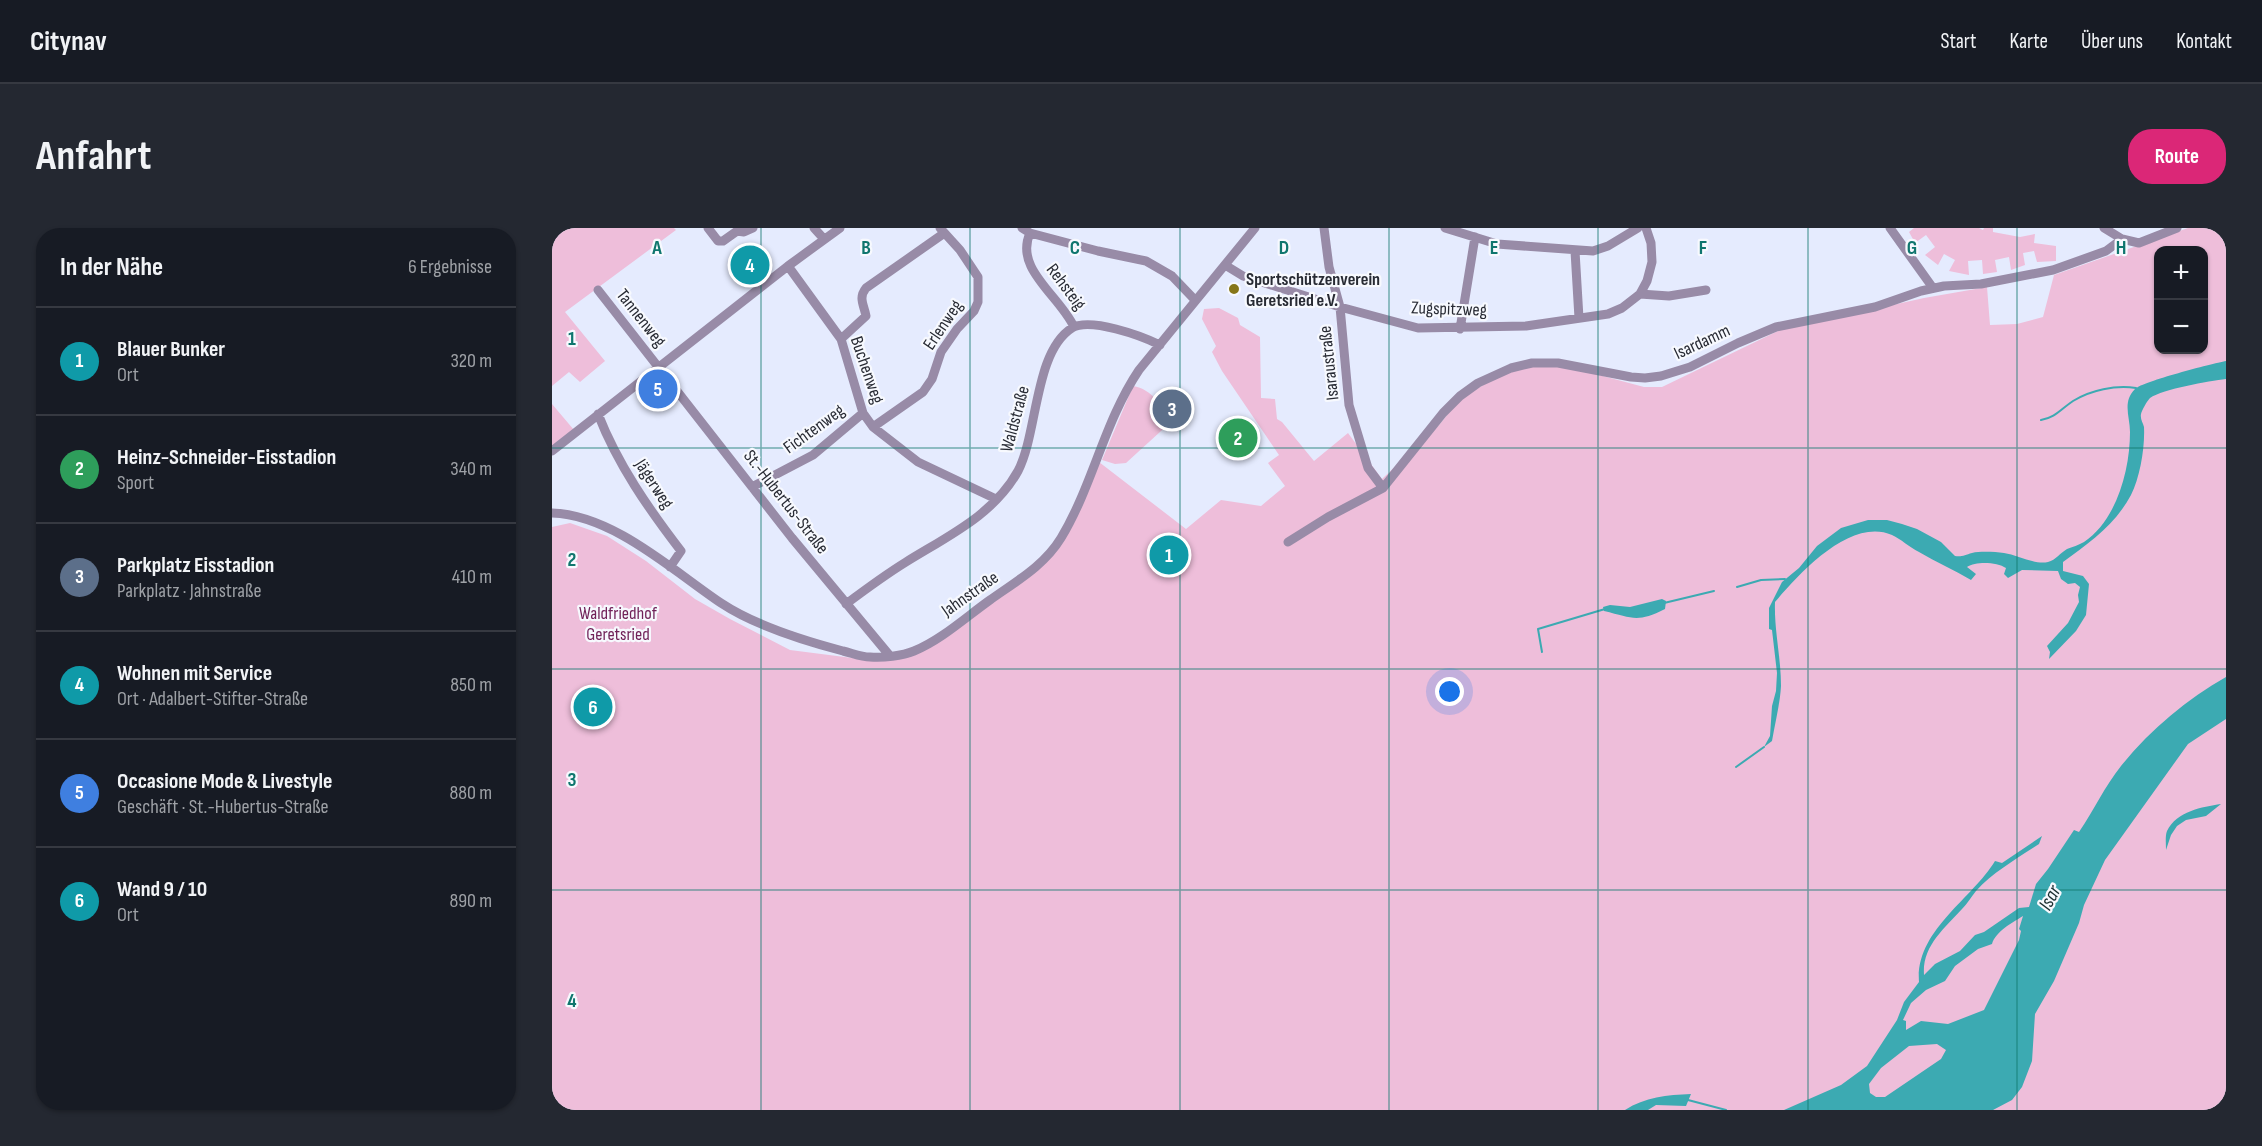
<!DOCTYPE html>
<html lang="de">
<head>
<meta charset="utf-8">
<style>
	body { margin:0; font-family:"Sofia Sans Condensed",sans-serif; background:#242831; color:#f1f3f6 }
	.controls { position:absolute; right:18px; top:18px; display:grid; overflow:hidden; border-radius:12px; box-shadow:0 2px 4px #0004 }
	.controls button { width:54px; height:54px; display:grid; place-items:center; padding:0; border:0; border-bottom:2px solid #363941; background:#171b24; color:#f1f3f6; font:30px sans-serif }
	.you { position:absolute; left:898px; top:464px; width:21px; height:21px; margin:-15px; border:4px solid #fff; border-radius:50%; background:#1a73e8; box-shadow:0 0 0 9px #1a73e833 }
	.badge { display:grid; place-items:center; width:39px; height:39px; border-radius:50%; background:#db2777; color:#fff; font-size:20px; font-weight:700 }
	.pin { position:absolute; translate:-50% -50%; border:3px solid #fff; box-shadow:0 2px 6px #0006 }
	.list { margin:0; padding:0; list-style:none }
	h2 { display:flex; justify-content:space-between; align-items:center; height:78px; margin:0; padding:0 24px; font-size:26px }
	h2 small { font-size:20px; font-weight:400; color:#9ea1a6 }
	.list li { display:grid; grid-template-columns:39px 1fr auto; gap:18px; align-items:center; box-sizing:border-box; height:108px; padding:0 24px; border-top:2px solid #363941 }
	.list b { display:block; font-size:22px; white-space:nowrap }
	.list p { margin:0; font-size:20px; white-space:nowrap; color:#9ea1a6 }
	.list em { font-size:20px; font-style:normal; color:#9ea1a6 }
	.map { position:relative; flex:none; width:1674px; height:882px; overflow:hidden; border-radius:24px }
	header { display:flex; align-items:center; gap:36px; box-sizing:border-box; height:84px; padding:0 30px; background:#171b24; border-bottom:2px solid #363941 }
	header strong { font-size:28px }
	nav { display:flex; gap:33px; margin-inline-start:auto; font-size:21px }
	.intro { display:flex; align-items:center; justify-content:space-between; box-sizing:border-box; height:144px; padding:0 36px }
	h1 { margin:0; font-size:42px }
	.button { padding:15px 27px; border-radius:24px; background:#db2777; color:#fff; font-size:21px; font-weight:700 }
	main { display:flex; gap:36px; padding:0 36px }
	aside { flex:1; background:#171b24; border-radius:24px; box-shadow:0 2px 4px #0004 }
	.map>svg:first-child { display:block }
</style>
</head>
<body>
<header>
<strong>Citynav</strong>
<nav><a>Start</a><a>Karte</a><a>Über uns</a><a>Kontakt</a></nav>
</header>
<div class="intro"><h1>Anfahrt</h1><a class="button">Route</a></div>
<main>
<aside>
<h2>In der Nähe<small>6 Ergebnisse</small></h2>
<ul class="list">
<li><span class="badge" style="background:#0f9aa8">1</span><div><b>Blauer Bunker</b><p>Ort</p></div><em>320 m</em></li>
<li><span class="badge" style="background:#2e9e5b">2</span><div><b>Heinz-Schneider-Eisstadion</b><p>Sport</p></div><em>340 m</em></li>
<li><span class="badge" style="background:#5c6f8a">3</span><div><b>Parkplatz Eisstadion</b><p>Parkplatz · Jahnstraße</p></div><em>410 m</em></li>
<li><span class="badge" style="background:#0f9aa8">4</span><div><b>Wohnen mit Service</b><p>Ort · Adalbert-Stifter-Straße</p></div><em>850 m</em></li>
<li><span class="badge" style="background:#3f7fe0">5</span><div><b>Occasione Mode &amp; Livestyle</b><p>Geschäft · St.-Hubertus-Straße</p></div><em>880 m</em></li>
<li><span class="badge" style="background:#0f9aa8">6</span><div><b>Wand 9 / 10</b><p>Ort</p></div><em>890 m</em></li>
</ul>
</aside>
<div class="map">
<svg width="1674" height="882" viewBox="0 0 1674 882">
	<rect width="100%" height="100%" fill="#e5ebfe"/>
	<path fill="#eebeda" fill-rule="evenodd" d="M0 0H122L124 2 13 84 53 133 28 154 17 144 0 158Z
		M1362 0H1427L1431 2 1432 0H1441V4L1468 9 1483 6 1482 15 1504 18V33L1485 34 1482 23 1471 25 1473 37 1459 42 1457 29 1443 32 1445 44 1431 46 1430 32 1416 33 1417 47 1397 43 1403 32 1392 26 1386 37 1373 27 1383 19 1374 7 1363 15 1357 4Z
		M1636 0H1674V882H0V299L18 295 55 308 94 333 143 371 178 391 238 422 316 432 362 425 492 336 547 234 634 301 669 272 709 278 733 258 716 235 727 227 670 143 660 124 664 118 650 91 652 81 667 80 686 90 688 97 708 109 709 170 723 171 725 191 730 194 762 233 796 205 830 251 887 197 909 170 959 141 1006 136 1092 159H1110L1228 102 1372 70 1435 59 1438 97 1465 96 1491 89 1502 47ZM1606 22H1652V122H1606Z
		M581 158C600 161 610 178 620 193L574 235 563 236 550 232Z
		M0 176 22 202 0 220Z"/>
	<path fill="#3caab2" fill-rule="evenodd" d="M1674 133V151C1657 153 1611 161 1598 170 1595 173 1590 182 1589 186 1588 191 1591 195 1592 199 1593 220 1588 249 1579 267 1563 297 1537 315 1511 334V343L1531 348 1537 356 1534 387 1524 403 1497 431 1498 424 1495 418 1516 395 1527 374 1526 367 1528 359 1523 355 1516 356 1509 351 1506 343 1470 342 1456 350 1452 346 1454 340C1445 334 1424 333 1415 339L1424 346 1419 352C1402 342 1384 334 1367 324 1357 319 1349 311 1340 307 1298 289 1247 346 1223 374 1222 402 1229 429 1229 458 1228 476 1223 495 1220 513L1212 519 1218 508 1220 478 1224 463 1225 445 1220 402 1217 401V380L1230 354 1247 340 1265 318 1289 300 1316 292H1335L1350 296 1365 301 1389 314 1403 328C1410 329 1413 327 1420 325 1429 323 1443 324 1452 325 1466 327 1483 337 1496 334 1504 332 1508 325 1515 321 1520 319 1527 317 1532 314 1565 292 1578 241 1578 204 1578 189 1570 174 1583 161 1592 153 1659 136 1674 133Z
		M1110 371 1114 373 1113 381C1085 395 1081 390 1052 383L1051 379 1058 377 1078 379Z
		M1674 449V491L1636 516 1553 632 1532 677 1527 695 1502 753 1483 786 1480 833 1470 859 1460 872 1441 882H1232L1289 857 1315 838 1345 792 1352 774 1367 754C1363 703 1420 671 1443 633L1450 635 1490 608 1487 616C1466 630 1441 644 1424 663 1419 669 1415 676 1410 681 1392 701 1370 718 1372 747L1383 736 1408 723 1423 707 1432 704 1467 680 1477 679 1484 656 1496 641 1522 602 1527 604C1542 582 1553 558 1569 538 1598 502 1635 471 1674 449ZM1471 688 1467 701 1469 703 1467 712 1432 782 1396 796 1369 793 1354 802V793L1351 792 1359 775 1374 762 1393 753 1403 738 1426 721 1440 716C1444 703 1460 695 1471 688ZM1385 816 1394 822 1389 831 1333 869H1324L1318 865 1317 856 1329 840 1357 818Z
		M1669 576 1654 588 1634 592 1625 598 1619 607 1614 622C1614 616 1613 608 1615 603 1625 583 1650 579 1669 576Z
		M1139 866 1134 878 1104 877 1096 882H1073C1093 869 1115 867 1139 866Z"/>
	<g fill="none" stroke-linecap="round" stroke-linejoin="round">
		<path stroke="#3caab2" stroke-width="2" d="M1489 192C1503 190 1509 181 1521 173 1539 162 1563 157 1584 160
			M1185 359 1209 352 1233 351
			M1112 375 1162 363
			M990 424 986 401 1053 381
			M1184 539 1212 519
			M1136 872 1174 882"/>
		<path stroke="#988ba7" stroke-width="9" d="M156 0 166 13H171L185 3 192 4 201 0
			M262 0 272 11
			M470 0 478 5 546 23 594 33 620 48 643 72
			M772 0 777 39 788 79 797 177 816 240 831 260
			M893 0 945 16 1041 23 1056 18 1086 0
			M1338 0 1381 60
			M1552 0 1570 11 1587 15 1625 0
			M478 5C462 41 507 67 522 99
			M1023 23 1027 90
			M673 37 691 48 788 79 866 100 974 98 1056 86 1070 80 1088 66 1095 53 1100 34 1099 15 1094 0
			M236 38 289 111 311 185 321 199 366 234 444 271
			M46 62 240 310 338 428
			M1088 66 1117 68 1154 62
			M908 101 923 9
			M289 111 314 88C312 77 306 70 314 60L391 6
			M46 186C66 237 96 280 129 323L118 339
			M321 199 371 164 380 151 389 124 405 101 422 83 426 74V49L408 22 388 0
			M0 223 236 38 288 0
			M200 259 261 227 311 185
			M0 285C61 287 120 342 169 375 202 397 253 413 291 423 300 425 309 429 318 429 331 430 350 428 362 423 389 412 414 389 438 372 463 354 492 338 509 310 541 257 552 194 587 142L703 0
			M736 314 776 289 831 260 891 185 908 168 926 155 959 140 980 135H1006L1079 149 1093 150 1109 148 1138 139 1186 115 1224 99 1323 79 1369 63 1392 58 1429 56 1501 42 1554 23 1570 11
			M294 376C314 361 333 347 354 334 394 309 442 287 466 243 486 205 482 124 520 100 538 89 590 108 608 117"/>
	</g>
	<path fill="none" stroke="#0f766e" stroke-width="1.5" stroke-opacity="0.55" d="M209 0V882M418 0V882M628 0V882M837 0V882M1046 0V882M1256 0V882M1465 0V882M0 220H1674M0 441H1674M0 662H1674"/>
	<circle fill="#867619" stroke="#f7f9fe" stroke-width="2" cx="682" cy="61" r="6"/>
	<g text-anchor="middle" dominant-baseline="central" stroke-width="4.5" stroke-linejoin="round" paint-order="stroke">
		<g font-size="18" font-weight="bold" fill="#282b34" stroke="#f7f9fe" text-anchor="start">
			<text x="694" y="51">Sportschützenverein<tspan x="694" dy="21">Geretsried e.V.</tspan></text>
		</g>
		<g font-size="18" fill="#282b34" stroke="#f7f9fe">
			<text transform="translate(514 59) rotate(53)">Rehsteig</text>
			<text transform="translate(897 81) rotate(2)">Zugspitzweg</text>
			<text transform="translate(89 90) rotate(52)">Tannenweg</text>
			<text transform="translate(391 97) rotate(-56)">Erlenweg</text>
			<text transform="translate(1150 114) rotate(-25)">Isardamm</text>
			<text transform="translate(777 135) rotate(-96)">Isaraustraße</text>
			<text transform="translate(315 142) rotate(71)">Buchenweg</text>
			<text transform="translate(463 191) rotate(-75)">Waldstraße</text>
			<text transform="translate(262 201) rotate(-36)">Fichtenweg</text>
			<text transform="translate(102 256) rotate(57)">Jägerweg</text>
			<text transform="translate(234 274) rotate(52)">St.-Hubertus-Straße</text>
			<text transform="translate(418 366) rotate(-35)">Jahnstraße</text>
		</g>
		<g font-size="18" fill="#712259" stroke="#f7f9fe">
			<text x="66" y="385">Waldfriedhof<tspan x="66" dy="21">Geretsried</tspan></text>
		</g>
		<g font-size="20" font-style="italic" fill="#1a2d2f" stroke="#f7f9fe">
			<text transform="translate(1498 670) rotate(-62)">Isar</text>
		</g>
	</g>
	<g font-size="20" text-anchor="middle" font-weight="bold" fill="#0f766e" stroke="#f7f9fe" stroke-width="4.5" stroke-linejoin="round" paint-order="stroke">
		<text x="105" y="26">A</text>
		<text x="314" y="26">B</text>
		<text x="523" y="26">C</text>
		<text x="732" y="26">D</text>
		<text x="942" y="26">E</text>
		<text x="1151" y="26">F</text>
		<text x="1360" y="26">G</text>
		<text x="1569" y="26">H</text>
		<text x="20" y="117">1</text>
		<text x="20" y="338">2</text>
		<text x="20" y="558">3</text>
		<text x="20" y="779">4</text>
	</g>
</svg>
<div class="controls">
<button>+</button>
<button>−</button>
</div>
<div class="you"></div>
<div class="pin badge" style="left:617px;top:327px;background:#0f9aa8">1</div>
<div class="pin badge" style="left:686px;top:210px;background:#2e9e5b">2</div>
<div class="pin badge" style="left:620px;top:181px;background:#5c6f8a">3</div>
<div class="pin badge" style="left:198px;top:37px;background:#0f9aa8">4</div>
<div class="pin badge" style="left:106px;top:161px;background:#3f7fe0">5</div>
<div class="pin badge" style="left:41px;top:479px;background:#0f9aa8">6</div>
</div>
</main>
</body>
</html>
